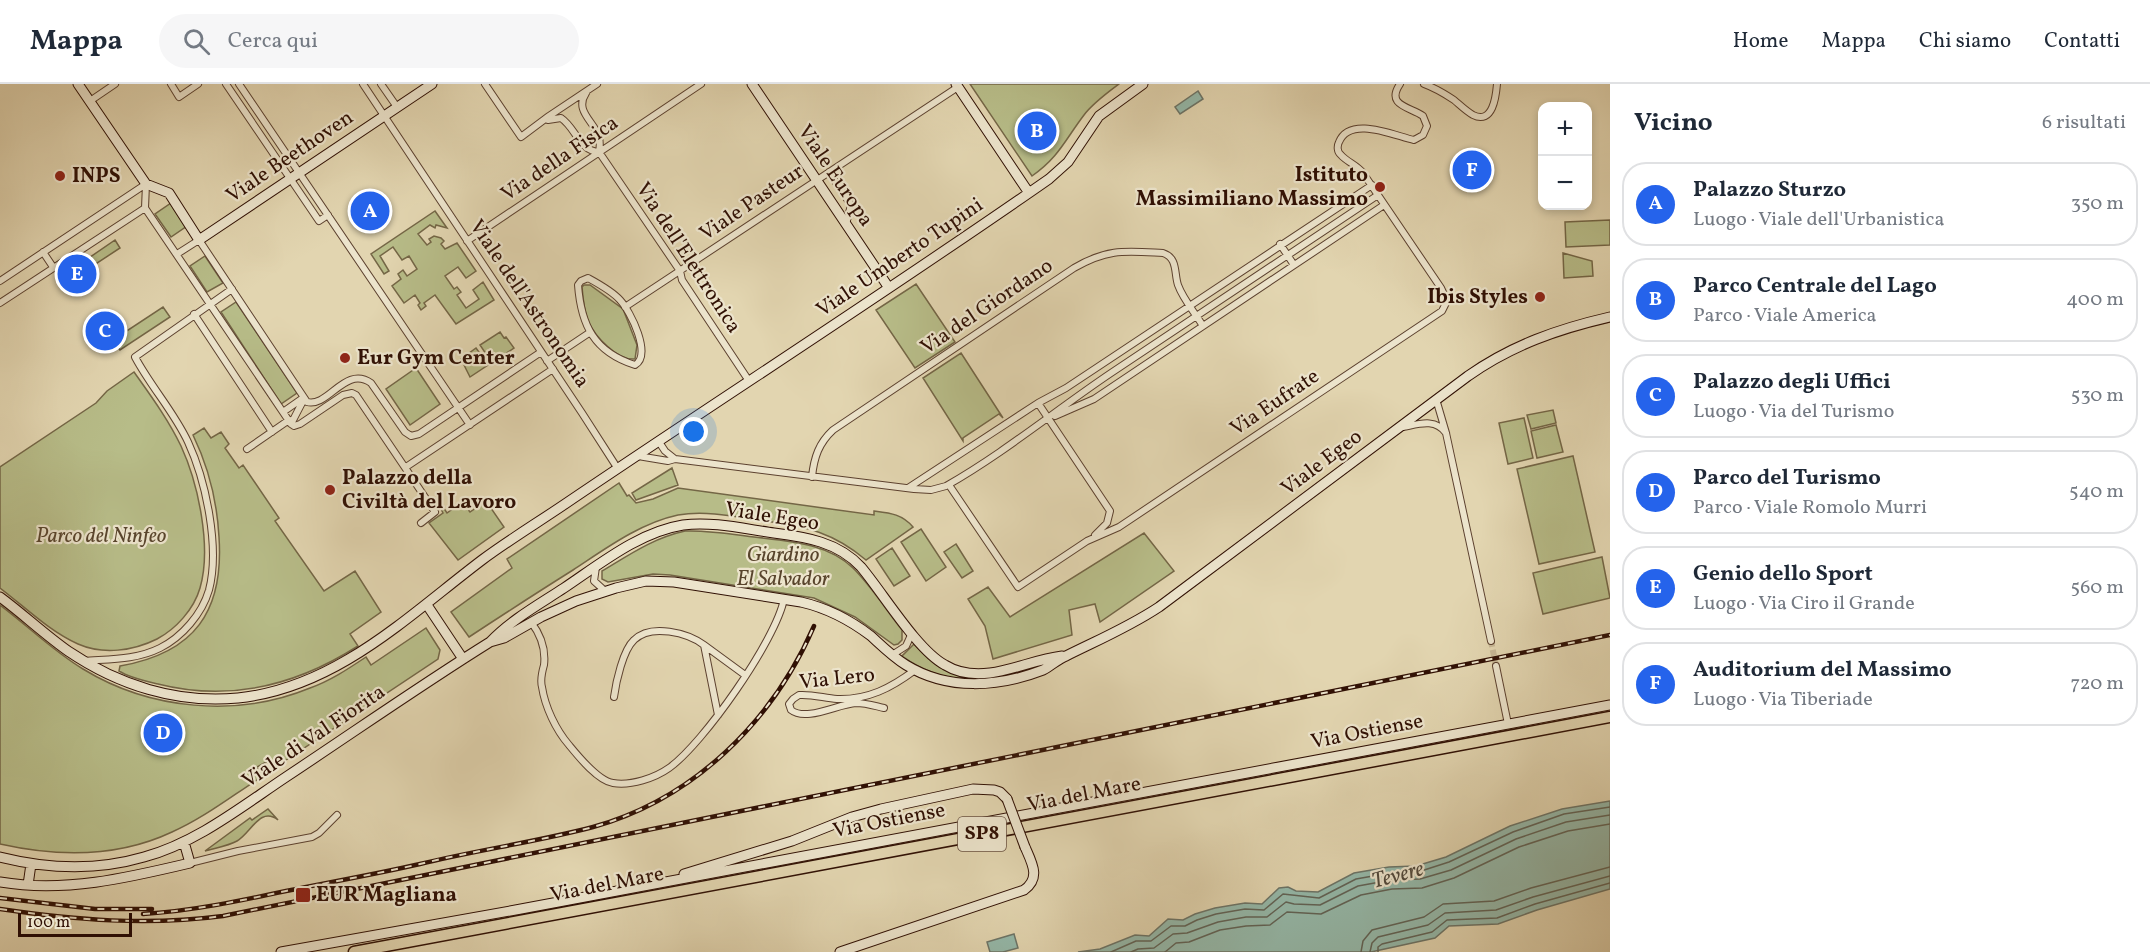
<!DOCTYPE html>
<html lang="it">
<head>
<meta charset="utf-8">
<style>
	body { margin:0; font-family:Vollkorn,serif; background:#f6f6f7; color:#1f2937 }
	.controls { position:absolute; right:18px; top:18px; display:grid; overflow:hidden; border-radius:12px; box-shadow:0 3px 9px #0003 }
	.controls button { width:54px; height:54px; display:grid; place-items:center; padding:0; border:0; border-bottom:2px solid #e0e1e3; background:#fff; color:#1f2937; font:30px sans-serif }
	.scale { position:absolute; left:18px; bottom:15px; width:114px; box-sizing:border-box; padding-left:6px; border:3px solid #301004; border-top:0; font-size:16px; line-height:21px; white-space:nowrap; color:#301004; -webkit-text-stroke:4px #ece4cc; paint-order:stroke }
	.you { position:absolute; left:694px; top:348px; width:21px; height:21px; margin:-15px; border:4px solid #fff; border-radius:50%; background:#1a73e8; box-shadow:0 0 0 9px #1a73e833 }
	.badge { display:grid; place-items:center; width:39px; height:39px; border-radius:50%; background:#2563eb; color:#fff; font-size:20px; font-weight:700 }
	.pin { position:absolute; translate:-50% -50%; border:3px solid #fff; box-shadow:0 2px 6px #0006 }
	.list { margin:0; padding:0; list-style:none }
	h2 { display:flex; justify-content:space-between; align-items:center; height:78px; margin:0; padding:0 24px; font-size:26px }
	h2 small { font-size:20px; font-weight:400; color:#747a83 }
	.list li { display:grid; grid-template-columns:39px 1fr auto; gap:18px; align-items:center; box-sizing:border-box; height:84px; margin:0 12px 12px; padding:0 12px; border:2px solid #e0e1e3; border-radius:24px }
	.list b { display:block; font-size:22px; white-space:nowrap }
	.list p { margin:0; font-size:20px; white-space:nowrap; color:#747a83 }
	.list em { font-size:20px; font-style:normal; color:#747a83 }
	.icon { flex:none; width:33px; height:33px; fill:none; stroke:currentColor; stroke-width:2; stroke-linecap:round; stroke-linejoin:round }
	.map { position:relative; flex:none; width:1610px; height:868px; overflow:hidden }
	header { display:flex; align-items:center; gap:36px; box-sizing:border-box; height:84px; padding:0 30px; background:#fff; border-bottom:2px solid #e0e1e3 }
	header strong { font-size:28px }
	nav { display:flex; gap:33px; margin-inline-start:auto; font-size:21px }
	.search { width:420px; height:54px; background:#f6f6f7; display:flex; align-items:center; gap:15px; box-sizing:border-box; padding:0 21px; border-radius:33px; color:#747a83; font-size:22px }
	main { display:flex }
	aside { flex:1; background:#fff }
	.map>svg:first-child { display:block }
</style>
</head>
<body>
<header>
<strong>Mappa</strong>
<div class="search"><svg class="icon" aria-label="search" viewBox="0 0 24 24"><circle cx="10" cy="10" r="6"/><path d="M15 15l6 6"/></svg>Cerca qui</div>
<nav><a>Home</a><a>Mappa</a><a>Chi siamo</a><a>Contatti</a></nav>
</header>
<main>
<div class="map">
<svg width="1610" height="868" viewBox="0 0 1610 868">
	<rect width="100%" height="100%" fill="#e2d5b0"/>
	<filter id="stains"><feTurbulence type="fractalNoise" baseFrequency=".00333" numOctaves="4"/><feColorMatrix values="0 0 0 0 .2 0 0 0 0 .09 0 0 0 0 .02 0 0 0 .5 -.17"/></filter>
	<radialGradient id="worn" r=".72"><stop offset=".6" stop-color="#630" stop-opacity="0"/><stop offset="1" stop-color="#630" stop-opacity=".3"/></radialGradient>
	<path fill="#b7bc88" stroke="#746646" stroke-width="1.5" d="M970 0H1119C1107 9 1093 19 1084 31 1065 56 1059 73 1032 92Z
		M171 119 187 142 171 153 155 130Z
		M435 127 447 144 436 141 435 144 430 141 418 150 427 161 431 158 429 155 434 152 441 154 444 157 441 160 445 165 457 159 476 187 466 194 458 183 445 192 454 205 457 203 461 208 457 211 466 224 479 215 473 206 483 198 494 216 456 240 435 211 424 219 426 222 421 226 418 221 420 219 415 211 404 219 392 202 401 195 398 190 403 186 407 192 417 185 409 172 402 176 393 163 380 172 389 187 384 190 371 170Z
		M1610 136V161L1566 163 1565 138Z
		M115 156 120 164 85 187 80 180Z
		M1563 169 1592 177 1593 192 1564 194Z
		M205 172 223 199 207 208 190 182Z
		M916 200 955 258 915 284 876 226Z
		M584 201H590L623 225 637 261 635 275C617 277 595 252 588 237 584 226 583 215 582 203Z
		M236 218 297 309 281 320 221 228Z
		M163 223 170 233 120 266 113 256Z
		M500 248 504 254 506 253 514 264 492 279 480 261Z
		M476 264 488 281 470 293 461 275Z
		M961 269 1003 334 999 330 963 354V357L923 294Z
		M416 284 440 320 410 341 386 305Z
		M134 288C151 312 168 335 181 362 198 399 212 463 200 504 194 525 176 545 157 555 133 567 103 571 78 560 49 547 25 523 0 504V383L96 319 107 307Z
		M1553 326 1556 339 1531 345 1527 331Z
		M1524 334 1533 374 1508 380 1499 339Z
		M1556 341 1563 368 1537 374 1531 347Z
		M204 344 211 354 221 348 229 360 225 364 239 384 243 381 279 434 275 437 324 507 355 487 381 528 350 550 358 562C297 601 229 618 158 600 145 597 130 594 119 587L120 582C195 569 224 527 219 453 217 416 209 384 193 351Z
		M1573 372 1595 468 1539 480 1517 385Z
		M672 384 678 401 636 416 632 409Z
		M619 399 627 412 629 411 636 419 653 415 678 404 874 431V427C890 429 902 430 913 443L866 476C834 449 806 442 765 437 738 433 706 426 678 431 640 439 605 465 573 486 538 508 504 530 469 553L451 528 512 484 507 475Z
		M486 417 504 443 458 476 429 439 443 429 441 425 443 423 447 429 462 418 470 428Z
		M921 445 946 483 926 497 901 458Z
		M685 447C708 446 731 450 754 453 788 457 828 459 853 484 872 503 886 526 902 546V556L898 560 894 561 855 533 814 514 670 491 653 490 608 498 602 495V487C629 471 653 454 685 447Z
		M1144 449 1174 487 1100 538 1095 520 1069 526 1072 551 993 575 985 542 968 515 988 503 1010 533Z
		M956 460 973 487 962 494 944 468Z
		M892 464 910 492 894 502 876 475Z
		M1602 473 1610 514 1543 530 1533 489Z
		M0 521C28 542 53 567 83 585 150 626 237 634 310 604 330 597 348 585 366 573L371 581 426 544 440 566 438 575 280 680 276 681 266 678 257 683 263 692C233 711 204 734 172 748 117 774 58 773 0 760Z
		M914 560C931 578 946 590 971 593V596C946 595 923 587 902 572Z
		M268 725 278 736C260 722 251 749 237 757 228 762 215 764 205 767L250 734 252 736Z"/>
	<path fill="#95b9aa" stroke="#6d7568" stroke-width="1.5" d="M1198 7 1203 15 1180 30 1175 23Z
		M1610 717V805L1537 826 1498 840 1449 842 1435 854 1371 868H1078L1100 865 1135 851 1149 852 1168 835 1183 836 1195 830 1215 824 1245 819 1262 820 1279 804 1288 803 1296 807 1318 808 1354 789 1389 783 1416 782 1446 773 1510 742 1562 725Z
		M1014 850 1018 864 1003 868H990L987 858Z"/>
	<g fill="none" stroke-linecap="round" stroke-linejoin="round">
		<path stroke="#626457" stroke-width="1.5" d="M1111 868 1136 857H1151L1171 842H1185L1197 836 1216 830 1245 825 1264 826 1283 810 1319 814 1356 795 1390 789 1418 788 1449 778 1513 748 1564 730 1610 723
			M1131 868 1138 865 1154 864 1173 850 1187 849 1218 838 1246 833H1267L1286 818 1294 820 1320 821 1358 802 1391 796 1420 795 1451 786 1516 755 1566 738 1610 731
			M1165 868 1176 859 1189 858 1220 846 1246 842 1270 841 1287 828 1321 830 1361 811 1392 805 1422 804 1454 794 1519 763 1568 747 1610 740
			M1361 868 1363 857 1372 846 1424 833 1443 820 1494 817 1531 804 1610 783
			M1370 868 1372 859 1378 853 1428 841 1445 829 1496 826 1533 813 1610 792
			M1378 868V863L1382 860 1432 848 1447 836 1497 834 1535 820 1610 799"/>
		<path stroke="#c7b796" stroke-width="6" stroke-dasharray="6 3" stroke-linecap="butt" d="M1491 557 1496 582"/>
		<g stroke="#5c412f" stroke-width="8">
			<path id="street" d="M171 0 179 13 198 0
				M226 0 319 137 328 131
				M239 0 470 341
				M363 0 582 329 618 385
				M381 0 397 23
				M485 0 521 53 549 32 597 0
				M1424 0C1435 4 1445 10 1454 16 1460 21 1466 27 1473 31 1493 41 1496 12 1497 0
				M586 9C574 27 594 37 599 53 600 58 600 63 599 68
				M90 17 115 0
				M548 36 561 34C576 44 579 67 599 68
				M599 68 680 187 682 196 749 297
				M829 88 851 121 846 140
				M146 100 145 124 291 340 294 342 300 340 343 311 352 309 356 311 435 428 421 439
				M467 157 701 0
				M1280 160 1294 181
				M43 168 53 183
				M177 170 199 156 307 318C328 324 345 281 371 299L405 348 411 352 419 350 541 268
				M588 194C599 200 612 207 620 216 631 228 652 271 635 281 594 268 581 241 578 201L581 197Z
				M0 197 146 100
				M0 219 145 124
				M625 223 958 3
				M194 230 272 348
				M547 277 589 249
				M1436 315 1446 349 1491 557
				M1038 319 1110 427 1107 439 1095 451
				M283 328 303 314
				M1055 332 1094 315 1384 121
				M291 340 304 315
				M1403 343C1419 340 1435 334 1446 349
				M659 358 665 367 675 375
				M247 365 289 336
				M638 372 668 377 675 375 914 405 931 406 946 402C1004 369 1056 326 1111 289L1378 111
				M406 383 553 285
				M812 393C814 373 819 359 833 346L1074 184C1108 164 1126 167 1163 169 1178 174 1174 189 1178 201 1183 215 1195 229 1203 242
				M949 401 1018 503 1087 457 1119 443 1442 227 1447 217 1441 204 1363 89C1357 81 1347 78 1341 71 1337 68 1337 62 1339 58 1350 31 1395 52 1414 56L1423 51 1427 42 1423 32C1411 23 1385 22 1400 0
				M908 404 1038 319 1066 304 1372 101
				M596 483 594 497 605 507
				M531 538C541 551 546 564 544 581 542 588 540 596 542 603 545 623 556 646 569 661 578 672 598 697 613 699 631 702 655 694 669 684 703 660 776 556 784 515
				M892 571 906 562 912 549
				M84 577C110 575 136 576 160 564 182 553 202 530 209 506 220 464 206 397 188 358 174 328 151 303 135 273L232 205
				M1496 582 1508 640
				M614 613C616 598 623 566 634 556 651 539 688 549 704 561
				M884 624C875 622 866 619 856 619 838 620 806 638 791 626L789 620 793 615 799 611C812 610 824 614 837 615 868 616 891 604 915 586
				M718 631 704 561 745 591
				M190 779 238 767 312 753 319 749 337 731"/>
		</g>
		<g stroke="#301004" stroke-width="11">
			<path id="secondary" d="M78 0 146 100 169 109 199 156 432 0
				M752 0 889 204
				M956 0 1029 109
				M0 513C23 530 44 550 68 567 118 601 177 620 238 614 336 604 408 532 482 476 509 456 537 439 565 420 726 311 890 206 1049 95L1068 78 1099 32 1143 0
				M427 521 463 575
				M490 558 504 554 541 533 576 517 616 504 646 497 674 498 801 518C827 524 850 536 871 552 882 562 893 573 906 581 948 607 999 603 1043 586 1051 582 1058 575 1066 572 1098 556 1129 543 1159 523L1468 292C1512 261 1558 245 1610 233
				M0 773C48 785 96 787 144 773 196 759 241 723 286 693 354 648 421 601 490 558 511 536 538 521 564 504 600 480 639 448 683 441 712 437 745 445 774 449 806 453 838 458 861 483 883 509 917 566 945 581 958 589 974 591 990 589 1014 586 1037 575 1062 572
				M684 790 792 757 852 733 881 725 973 705 994 706 1000 708 1007 715
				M0 798C64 809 127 794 190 779L184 758
				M28 801 31 780
				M281 868 521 825 1610 621
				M840 868 1024 806C1041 794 1032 779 1025 763"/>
		</g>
		<g stroke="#301004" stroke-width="13">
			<path id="primary" d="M354 868 1610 633"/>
		</g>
		<use href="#street" stroke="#ece4cc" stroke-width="6"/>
		<use href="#secondary" stroke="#ece4cc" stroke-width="9"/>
		<use href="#primary" stroke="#e2d5b0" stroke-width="10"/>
		<g stroke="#301004" stroke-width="4.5">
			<path id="rail" d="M0 814 95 825H152
				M0 825C76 836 146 842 223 832L1610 551
				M143 830C192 827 239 817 286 807 331 798 376 790 420 780 477 766 536 758 593 743 694 715 773 637 814 542"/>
		</g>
		<use href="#rail" stroke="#ece4cc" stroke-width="2" stroke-dasharray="7" stroke-linecap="butt"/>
		<g stroke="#301004" stroke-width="11" stroke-linecap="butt">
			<path id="secondary-bridge" d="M1007 715 1025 763"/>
		</g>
		<use href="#secondary-bridge" stroke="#ece4cc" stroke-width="9"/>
	</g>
	<g fill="#8f2418" stroke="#ece4cc" stroke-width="2">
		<circle cx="60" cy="92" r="6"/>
		<circle cx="1380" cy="103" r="6"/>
		<circle cx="1540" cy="213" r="6"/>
		<circle cx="345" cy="274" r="6"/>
		<circle cx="330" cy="406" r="6"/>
		<rect x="295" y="803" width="16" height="16" rx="3"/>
	</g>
	<g text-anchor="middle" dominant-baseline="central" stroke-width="4.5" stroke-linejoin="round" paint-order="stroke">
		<rect fill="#ece4cc" stroke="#685040" stroke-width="1.5" x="958" y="733" width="48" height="34" rx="4.5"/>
		<g font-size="20" font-weight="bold" fill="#301004">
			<text x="982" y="750">SP8</text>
		</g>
		<g font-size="21" fill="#301004" stroke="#ece4cc">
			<text transform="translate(290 73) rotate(-34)">Viale Beethoven</text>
			<text transform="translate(560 75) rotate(-34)">Via della Fisica</text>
			<text transform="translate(835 92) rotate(56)">Viale Europa</text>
			<text transform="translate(752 119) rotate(-34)">Viale Pasteur</text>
			<text transform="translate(688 174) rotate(57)">Via dell'Elettronica</text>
			<text transform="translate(900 174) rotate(-34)">Viale Umberto Tupini</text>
			<text transform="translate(529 220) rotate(56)">Viale dell'Astronomia</text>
			<text transform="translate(987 223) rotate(-34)">Via del Giordano</text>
			<text transform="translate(1275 319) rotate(-34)">Via Eufrate</text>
			<text transform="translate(1322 379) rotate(-37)">Viale Egeo</text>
			<text transform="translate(772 433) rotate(9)">Viale Egeo</text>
			<text transform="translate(837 595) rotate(-6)">Via Lero</text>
			<text transform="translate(1367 648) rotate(-11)">Via Ostiense</text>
			<text transform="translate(314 653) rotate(-34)">Viale di Val Fiorita</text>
			<text transform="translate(1084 711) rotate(-11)">Via del Mare</text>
			<text transform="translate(889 737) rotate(-11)">Via Ostiense</text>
			<text transform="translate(607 801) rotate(-11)">Via del Mare</text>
		</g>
		<g font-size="21" font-weight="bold" fill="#301004" stroke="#ece4cc" text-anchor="start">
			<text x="1368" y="91" text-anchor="end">Istituto<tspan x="1368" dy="24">Massimiliano Massimo</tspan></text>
			<text x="72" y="92">INPS</text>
			<text x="1528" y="213" text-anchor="end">Ibis Styles</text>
			<text x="357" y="274">Eur Gym Center</text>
			<text x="342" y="394">Palazzo della<tspan x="342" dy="24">Civiltà del Lavoro</tspan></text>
			<text x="316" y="811">EUR Magliana</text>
		</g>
		<g font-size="21" font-style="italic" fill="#58442c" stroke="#ece4cc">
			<text x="101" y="452">Parco del Ninfeo</text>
			<text x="783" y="471">Giardino<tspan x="783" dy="24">El Salvador</tspan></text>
		</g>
		<g font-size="22" font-style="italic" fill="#534b3e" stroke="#ece4cc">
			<text transform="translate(1398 792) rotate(-15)">Tevere</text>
		</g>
	</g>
	<rect width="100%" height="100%" filter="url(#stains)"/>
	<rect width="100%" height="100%" fill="url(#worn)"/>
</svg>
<div class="controls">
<button>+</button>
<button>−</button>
</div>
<div class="scale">100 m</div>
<div class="you"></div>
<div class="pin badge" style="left:370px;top:127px">A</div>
<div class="pin badge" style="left:1037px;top:47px">B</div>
<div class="pin badge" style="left:105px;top:247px">C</div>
<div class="pin badge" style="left:163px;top:649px">D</div>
<div class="pin badge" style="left:77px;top:190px">E</div>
<div class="pin badge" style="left:1472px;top:86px">F</div>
</div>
<aside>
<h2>Vicino<small>6 risultati</small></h2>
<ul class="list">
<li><span class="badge">A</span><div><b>Palazzo Sturzo</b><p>Luogo · Viale dell'Urbanistica</p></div><em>350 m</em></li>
<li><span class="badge">B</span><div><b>Parco Centrale del Lago</b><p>Parco · Viale America</p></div><em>400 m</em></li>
<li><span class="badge">C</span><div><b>Palazzo degli Uffici</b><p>Luogo · Via del Turismo</p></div><em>530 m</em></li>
<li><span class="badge">D</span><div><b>Parco del Turismo</b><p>Parco · Viale Romolo Murri</p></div><em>540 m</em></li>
<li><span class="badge">E</span><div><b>Genio dello Sport</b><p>Luogo · Via Ciro il Grande</p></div><em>560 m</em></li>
<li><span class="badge">F</span><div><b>Auditorium del Massimo</b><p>Luogo · Via Tiberiade</p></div><em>720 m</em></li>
</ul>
</aside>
</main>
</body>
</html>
